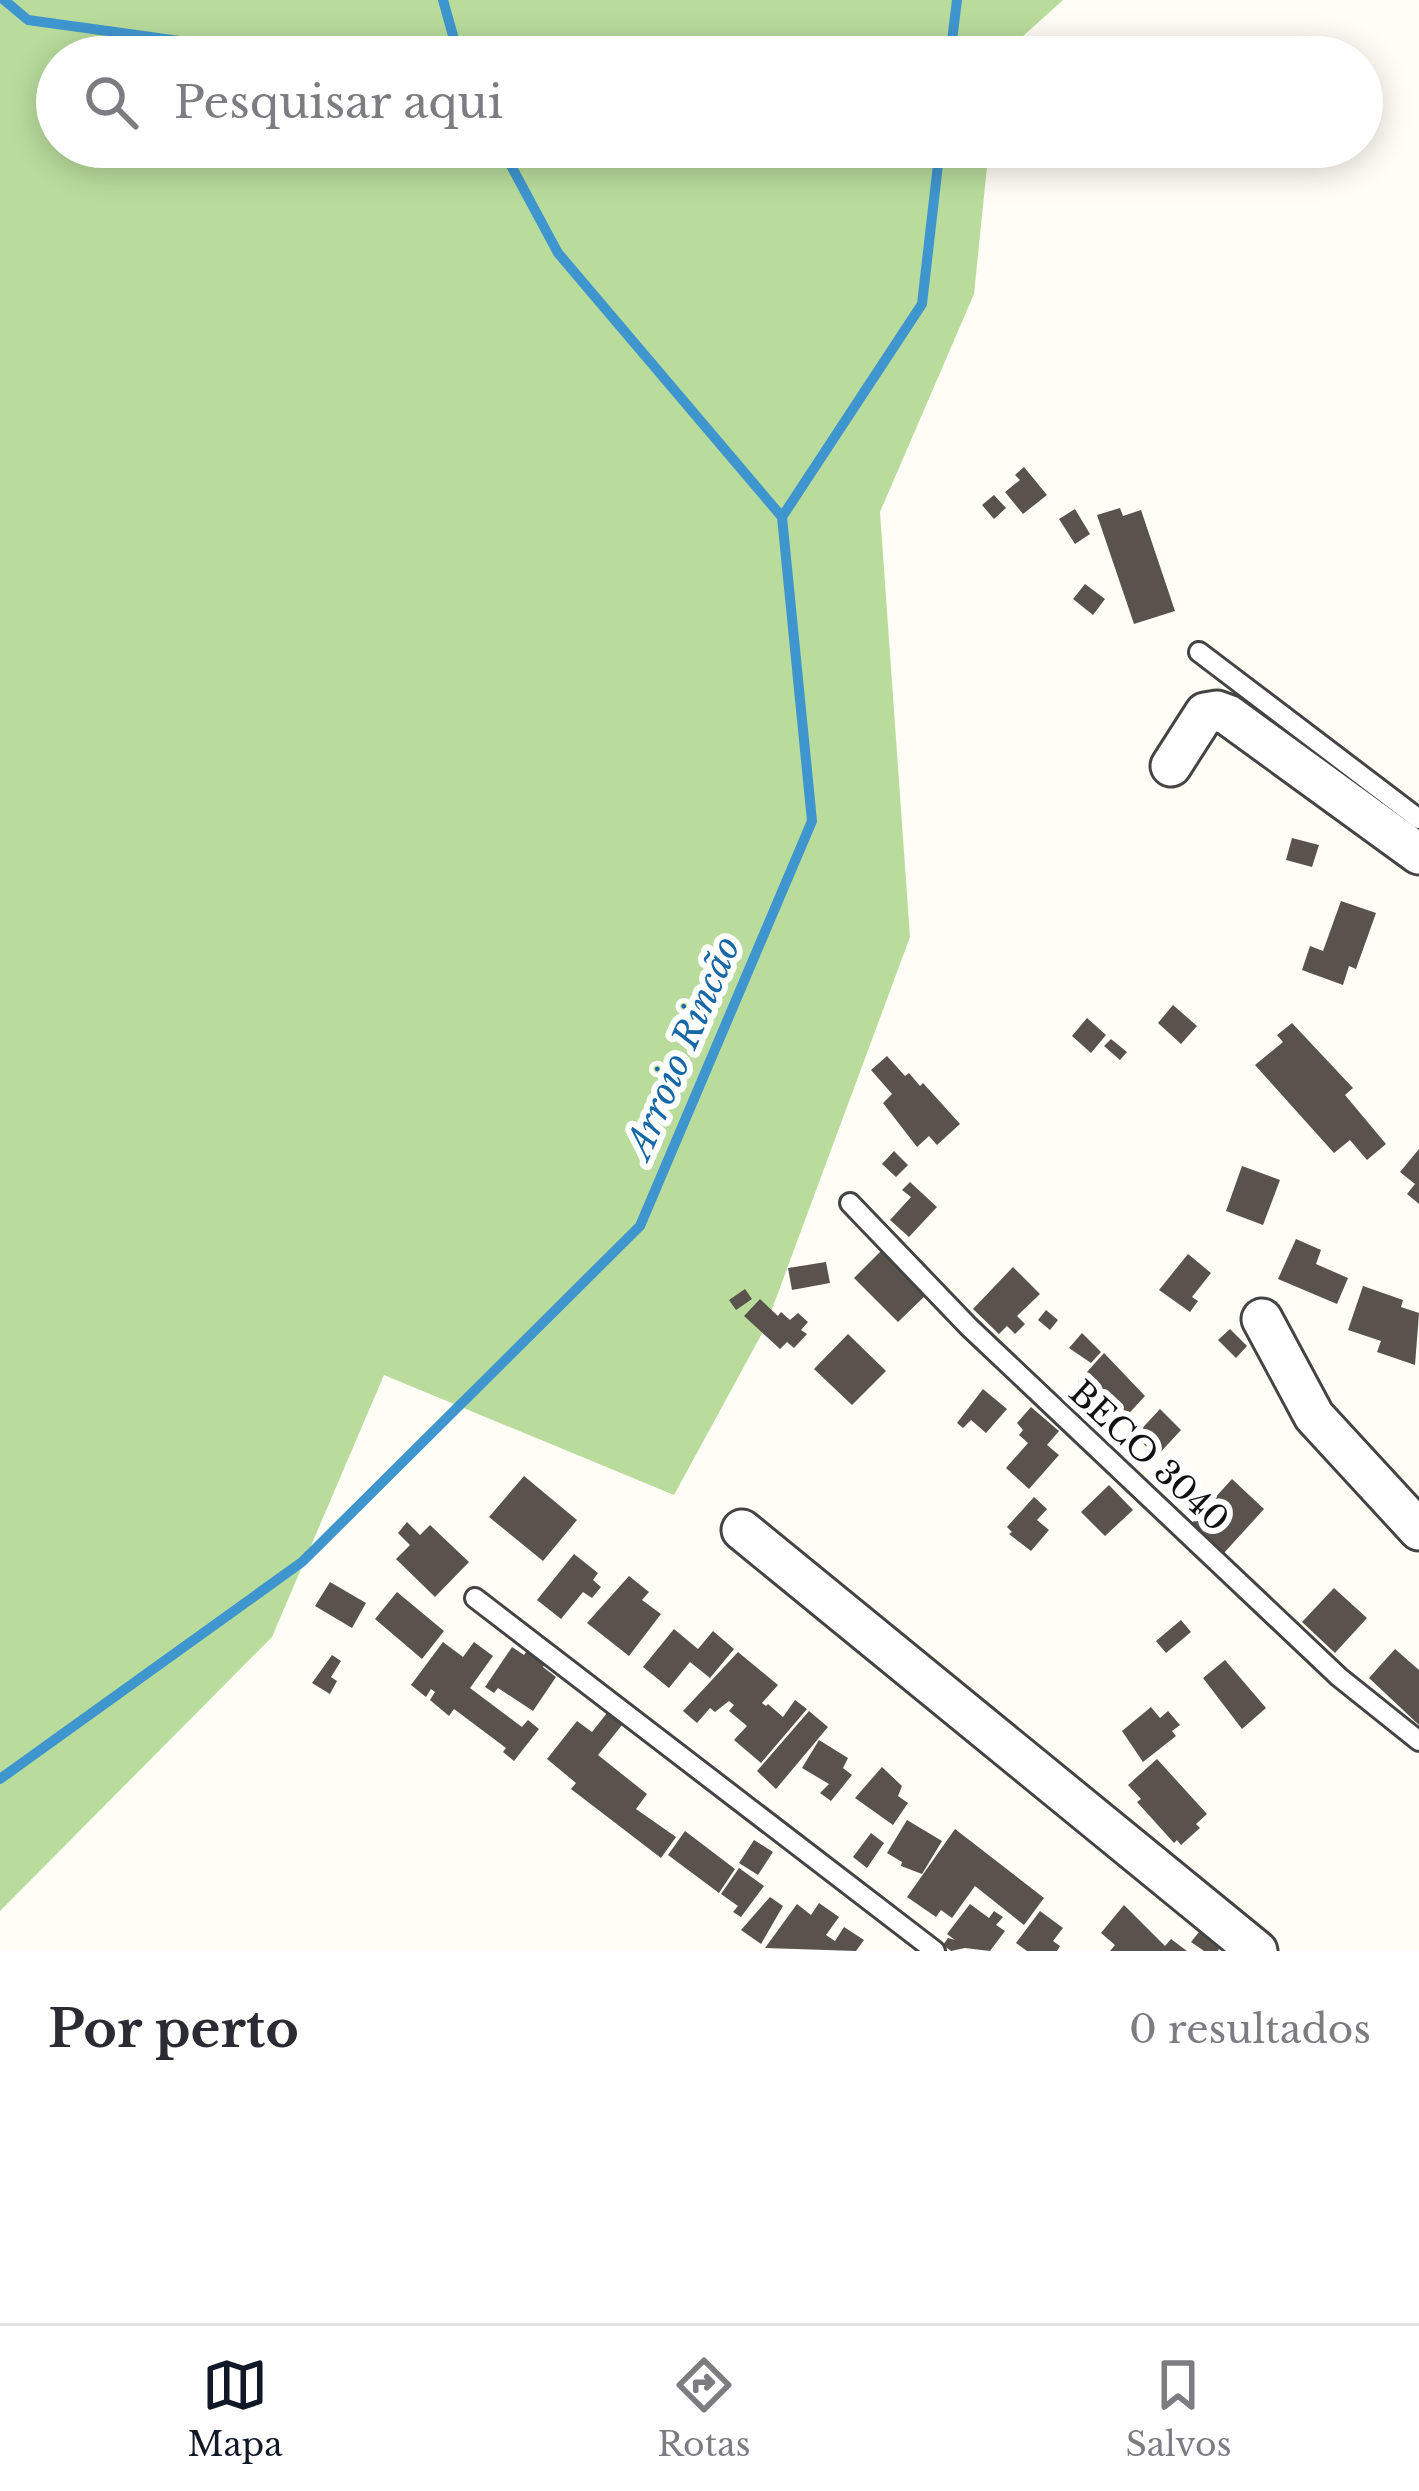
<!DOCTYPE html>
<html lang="pt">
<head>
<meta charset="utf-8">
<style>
	body { margin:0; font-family:"Libre Baskerville",serif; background:#f7f7f7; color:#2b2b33 }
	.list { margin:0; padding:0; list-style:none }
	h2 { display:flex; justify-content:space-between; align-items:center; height:156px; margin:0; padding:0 48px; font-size:51px }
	h2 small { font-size:39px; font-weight:400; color:#7c7c81 }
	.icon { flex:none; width:66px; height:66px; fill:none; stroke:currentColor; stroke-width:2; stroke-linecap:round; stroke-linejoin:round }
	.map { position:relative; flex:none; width:1419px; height:1951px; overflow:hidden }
	.search { position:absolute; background:#fff; box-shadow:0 6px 30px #0003; left:36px; right:36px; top:36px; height:132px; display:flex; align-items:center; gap:30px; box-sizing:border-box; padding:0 42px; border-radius:66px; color:#7c7c81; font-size:45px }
	.sheet { height:372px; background:#fff }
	nav { display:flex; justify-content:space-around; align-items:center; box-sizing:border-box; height:168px; border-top:3px solid #e1e1e2; background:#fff; font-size:33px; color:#7c7c81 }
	nav a { display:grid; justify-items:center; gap:6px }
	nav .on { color:#111827 }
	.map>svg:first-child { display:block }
</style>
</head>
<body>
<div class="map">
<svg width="1419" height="1951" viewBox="0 0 1419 1951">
	<rect width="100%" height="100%" fill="#fffdf5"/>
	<path fill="#b9dc9c" d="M0 0H1063L1000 57H57V147H989L974 294 880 512 910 937 765 1328 674 1495 384 1375 272 1637 0 1911Z"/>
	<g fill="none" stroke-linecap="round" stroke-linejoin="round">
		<path stroke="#3f96cf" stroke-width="10" d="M4 0 28 20 296 57
			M443 0 459 57
			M950 57 957 0
			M782 517 922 304 940 147
			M0 1779 302 1562 640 1226 812 821 782 517 558 253 501 147"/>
	</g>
	<path fill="#5a524d" d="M1024 467 1047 495 1023 514 1005 492 1020 480 1015 475Z
		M994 495 1006 508 994 519 982 505Z
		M1120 508 1123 516 1141 510 1175 611 1134 624 1097 515Z
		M1075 509 1090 534 1075 544 1059 519Z
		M1085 584 1105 599 1093 615 1073 599Z
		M1292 838 1319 845 1312 867 1286 860Z
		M1341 901 1376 913 1356 969 1349 966 1343 985 1302 970 1310 946 1323 951Z
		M1173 1005 1197 1026 1181 1044 1158 1023Z
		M1087 1018 1106 1035 1091 1053 1072 1036Z
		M1292 1023 1353 1088 1345 1095 1386 1144 1367 1160 1350 1140 1334 1153 1255 1065 1283 1042 1277 1035Z
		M1111 1039 1127 1052 1120 1060 1104 1046Z
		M887 1056 905 1076 909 1073 920 1086 923 1083 960 1124 937 1145 929 1136 917 1147 883 1103 892 1094 871 1070Z
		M1419 1149V1204L1407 1194 1415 1184 1400 1172Z
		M894 1151 908 1165 896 1177 882 1164Z
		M1242 1166 1280 1180 1263 1225 1226 1211Z
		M910 1182 937 1207 909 1237 890 1220 911 1197 902 1190Z
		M1296 1239 1321 1250 1316 1264 1348 1278 1337 1304 1278 1279Z
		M883 1249 927 1294 898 1322 854 1278Z
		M1188 1254 1211 1273 1192 1297 1198 1301 1190 1312 1159 1290Z
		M826 1262 830 1283 792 1290 788 1268Z
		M1013 1267 1040 1294 1017 1316 1025 1324 1015 1334 1007 1326 999 1334 973 1309Z
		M1363 1286 1403 1300 1401 1307 1419 1313 1415 1365 1377 1352 1381 1341 1348 1330Z
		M745 1289 752 1299 736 1310 729 1300Z
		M760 1299 778 1316 781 1312 790 1320 798 1313 808 1322 801 1330 807 1334 794 1348 787 1342 780 1349 744 1316Z
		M1046 1310 1058 1320 1050 1330 1038 1320Z
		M1230 1329 1247 1346 1236 1358 1218 1340Z
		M1082 1333 1101 1352 1091 1363 1069 1348Z
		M848 1334 886 1371 852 1405 814 1369Z
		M1104 1353 1145 1396 1121 1422 1078 1382Z
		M983 1389 1007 1409 986 1433 971 1420 963 1428 957 1423Z
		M1031 1407 1059 1431 1047 1445 1059 1455 1029 1489 1006 1468 1028 1443 1019 1435 1023 1430 1017 1423Z
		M1160 1409 1181 1430 1157 1456 1135 1436Z
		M524 1476 577 1520 543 1561 489 1517Z
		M1232 1479 1264 1509 1224 1553 1192 1523Z
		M1109 1485 1133 1510 1105 1536 1081 1512Z
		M1034 1497 1047 1509 1037 1520 1049 1530 1031 1551 1009 1534 1012 1532 1007 1527Z
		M407 1522 420 1535 430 1525 469 1562 435 1597 396 1559 410 1545 398 1533Z
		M574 1554 598 1573 593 1580 601 1587 592 1598 583 1592 561 1619 537 1600Z
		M629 1576 649 1592 642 1600 661 1614 629 1656 587 1623Z
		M330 1582 366 1603 352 1628 315 1606Z
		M1334 1588 1367 1618 1335 1653 1302 1622Z
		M397 1592 444 1631 422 1659 375 1619Z
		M1181 1620 1191 1632 1166 1653 1156 1641Z
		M674 1629 698 1649 713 1631 734 1649 710 1678 690 1662 669 1688 643 1667Z
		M443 1642 463 1657 474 1642 493 1656 470 1688 522 1727 528 1720 539 1729 514 1761 503 1752 506 1748 454 1709 449 1716 430 1700 435 1692 431 1689 426 1697 411 1685Z
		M512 1647 524 1655 528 1649 547 1661 543 1667 556 1677 533 1711 498 1688 494 1693 485 1687Z
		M1395 1649 1419 1670V1725L1369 1678Z
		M738 1652 778 1685 762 1703 766 1706 768 1704 783 1717 795 1700 807 1709 761 1763 734 1740 747 1726 729 1711 734 1705 729 1701 715 1712 710 1708 697 1723 683 1711Z
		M332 1655 341 1661 331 1677 337 1681 330 1694 312 1683Z
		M1225 1660 1266 1708 1242 1729 1203 1678Z
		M1151 1707 1160 1718 1168 1711 1180 1725 1172 1731 1176 1736 1143 1762 1122 1731Z
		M809 1711 828 1727 776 1789 757 1771Z
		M607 1713 622 1725 598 1755 647 1794 636 1809 676 1837 661 1858 571 1789 576 1783 547 1759 577 1721 592 1732Z
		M819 1740 848 1758 843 1768 852 1775 831 1801 820 1793 829 1784 802 1768Z
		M1157 1759 1207 1814 1196 1824 1200 1828 1181 1845 1177 1840 1174 1843 1137 1802 1141 1799 1128 1785Z
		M882 1767 902 1786 898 1796 908 1803 893 1825 855 1798Z
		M907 1820 942 1841 922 1874 901 1866 902 1862 887 1853Z
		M955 1829 1044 1898 1024 1925 975 1886 952 1918 941 1910 936 1917 907 1897Z
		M685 1831 735 1869 719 1893 668 1855Z
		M871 1833 884 1843 867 1868 853 1857Z
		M754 1840 773 1852 758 1875 739 1863Z
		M739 1868 764 1886 741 1917 733 1912 738 1906 721 1894Z
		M770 1897 783 1906 761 1944 741 1930Z
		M819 1903 839 1917 826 1935 835 1941 844 1927 864 1940 856 1951 765 1948 797 1904 811 1915Z
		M970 1904 989 1918 994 1911 1003 1917 996 1925 1005 1931 990 1951 965 1948 951 1951 943 1945 948 1938 955 1940 947 1934Z
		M1124 1905 1165 1946 1171 1939 1187 1951H1110L1115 1945 1101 1933Z
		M1040 1911 1063 1928 1053 1941 1060 1946 1057 1951H1027L1016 1943Z
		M1199 1932 1220 1947 1218 1951H1204L1191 1942Z"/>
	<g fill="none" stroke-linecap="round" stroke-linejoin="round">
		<g stroke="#444" stroke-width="24">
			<path id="service" d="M1199 652 1419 819
				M850 1203 969 1327 1339 1677 1419 1741
				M475 1598 935 1951"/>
		</g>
		<g stroke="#444" stroke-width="45">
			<path id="minor" d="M1171 766 1205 713 1217 711 1228 715 1419 854
				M1262 1319 1314 1416 1419 1530
				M742 1530 1257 1951"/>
		</g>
		<use href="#service" stroke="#fff" stroke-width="18"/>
		<use href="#minor" stroke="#fff" stroke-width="39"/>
	</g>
	<g text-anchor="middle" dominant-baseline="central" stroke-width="12" stroke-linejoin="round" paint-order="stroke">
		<g font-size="33" fill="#111" stroke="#fff">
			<text transform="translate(1149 1456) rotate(43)">BECO 3040</text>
		</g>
		<g font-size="36" font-style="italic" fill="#1768a6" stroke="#fff">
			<text transform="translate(683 1047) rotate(-67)">Arroio Rincão</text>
		</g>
	</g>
</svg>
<div class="search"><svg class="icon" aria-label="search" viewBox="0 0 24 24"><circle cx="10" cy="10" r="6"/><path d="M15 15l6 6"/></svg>Pesquisar aqui</div>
</div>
<section class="sheet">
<h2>Por perto<small>0 resultados</small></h2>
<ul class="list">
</ul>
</section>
<nav>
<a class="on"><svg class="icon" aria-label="map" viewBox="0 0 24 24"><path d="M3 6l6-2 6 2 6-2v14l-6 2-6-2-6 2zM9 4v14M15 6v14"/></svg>Mapa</a>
<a><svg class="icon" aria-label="directions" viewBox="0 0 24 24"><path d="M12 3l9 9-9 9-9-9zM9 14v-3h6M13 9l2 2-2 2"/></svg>Rotas</a>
<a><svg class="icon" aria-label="saved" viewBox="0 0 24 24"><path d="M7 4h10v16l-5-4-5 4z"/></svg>Salvos</a>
</nav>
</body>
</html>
